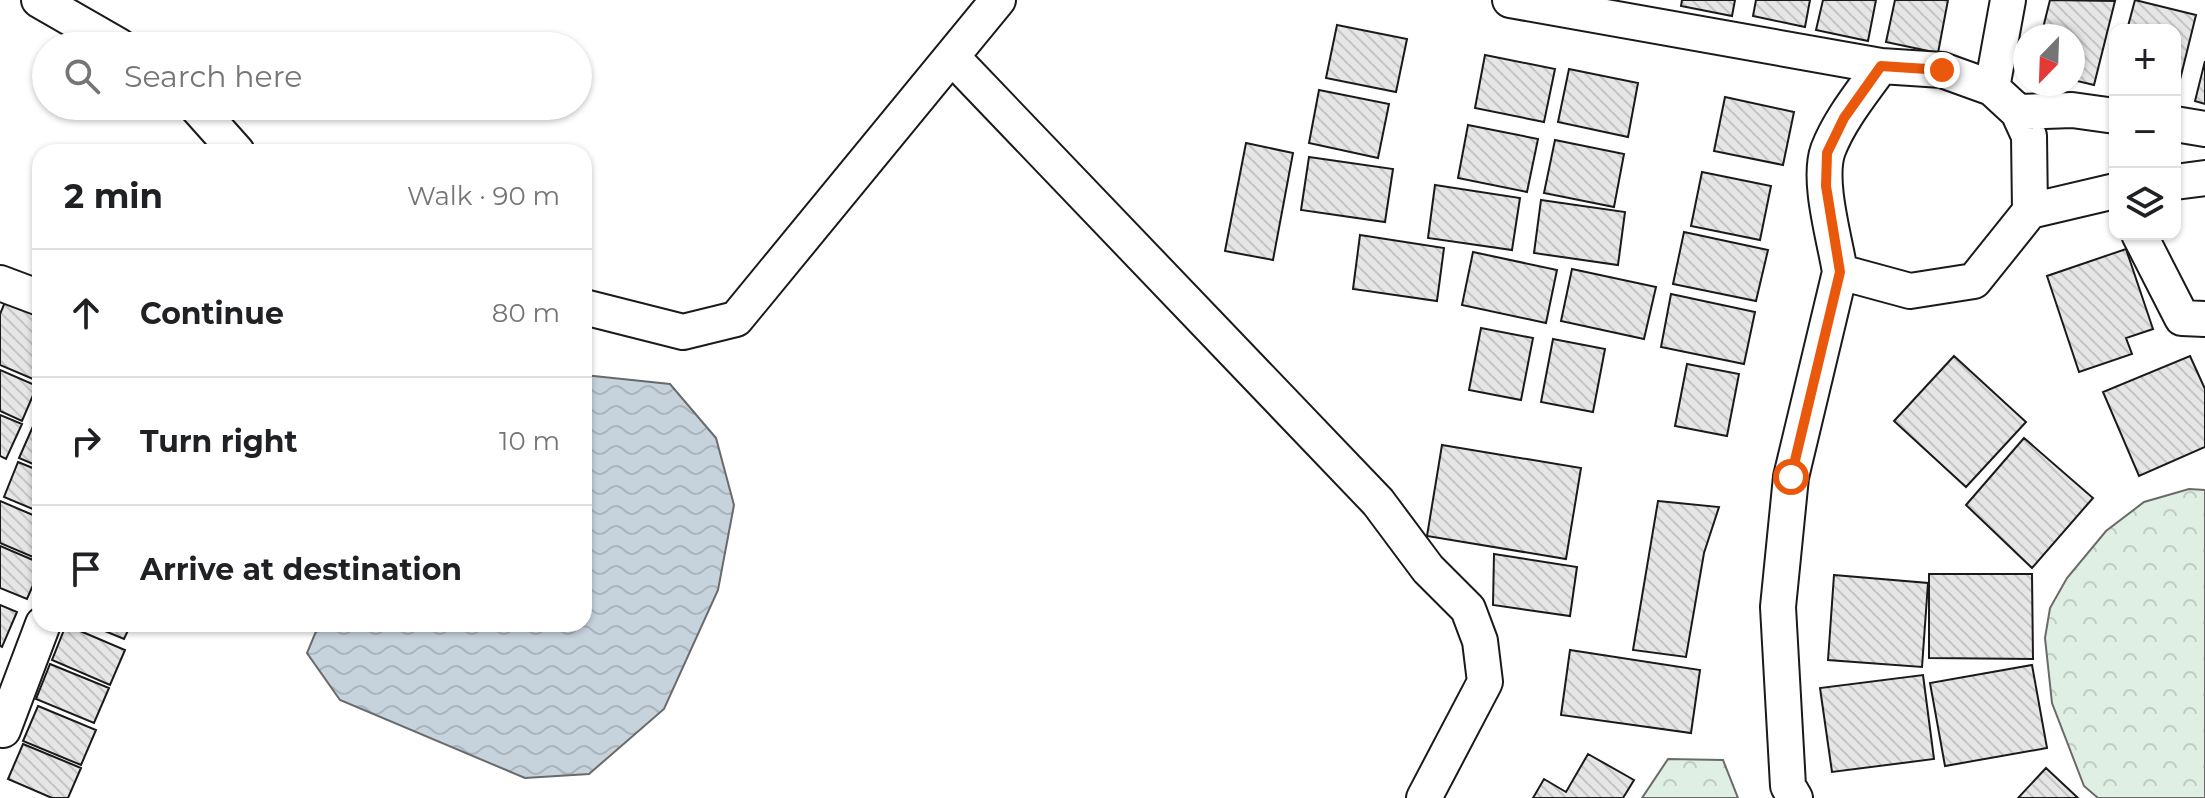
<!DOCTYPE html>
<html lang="en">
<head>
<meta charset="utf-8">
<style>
	body { margin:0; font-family:Montserrat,sans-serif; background:#f2f2f2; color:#202124 }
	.controls { position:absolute; right:24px; top:24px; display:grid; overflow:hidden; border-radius:16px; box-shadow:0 2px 6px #0004 }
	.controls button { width:72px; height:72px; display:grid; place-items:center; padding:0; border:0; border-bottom:2px solid #e0e0e0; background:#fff; color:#202124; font:40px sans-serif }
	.compass { position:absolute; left:2013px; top:24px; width:72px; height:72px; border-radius:50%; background:#fff; box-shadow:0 2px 6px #0004; rotate:203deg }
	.stop { position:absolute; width:24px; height:24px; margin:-18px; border:6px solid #ea580c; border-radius:50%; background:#fff }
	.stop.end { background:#ea580c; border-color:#fff; box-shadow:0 2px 8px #0008 }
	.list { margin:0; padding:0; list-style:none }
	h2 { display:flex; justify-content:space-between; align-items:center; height:104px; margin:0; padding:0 32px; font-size:34px }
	h2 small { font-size:26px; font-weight:400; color:#757577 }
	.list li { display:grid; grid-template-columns:52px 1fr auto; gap:24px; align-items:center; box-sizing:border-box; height:128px; padding:0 32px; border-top:2px solid #e0e0e0 }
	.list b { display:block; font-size:30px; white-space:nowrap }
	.list em { font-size:26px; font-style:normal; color:#757577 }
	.icon { flex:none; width:44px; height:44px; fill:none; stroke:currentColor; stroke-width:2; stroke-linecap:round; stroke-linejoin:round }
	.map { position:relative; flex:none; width:2205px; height:798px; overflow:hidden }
	.search { position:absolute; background:#fff; box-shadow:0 2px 6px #0004; left:32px; top:32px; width:560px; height:88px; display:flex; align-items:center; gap:20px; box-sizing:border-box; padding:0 28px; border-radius:44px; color:#757577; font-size:30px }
	.panel { position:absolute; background:#fff; box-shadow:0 2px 6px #0004; left:32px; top:144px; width:560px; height:488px; border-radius:24px }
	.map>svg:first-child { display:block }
</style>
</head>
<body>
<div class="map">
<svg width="2205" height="798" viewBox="0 0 2205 798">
	<defs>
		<pattern id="forest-crowns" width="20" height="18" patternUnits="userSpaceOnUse" patternTransform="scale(2)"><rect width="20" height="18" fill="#e0efe3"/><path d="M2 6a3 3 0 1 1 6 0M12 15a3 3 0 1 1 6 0" fill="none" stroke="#c0ccc2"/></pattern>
		<pattern id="water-waves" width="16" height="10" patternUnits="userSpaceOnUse" patternTransform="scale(2)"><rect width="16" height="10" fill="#c6d2dc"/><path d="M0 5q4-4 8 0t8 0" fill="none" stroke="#aab4bc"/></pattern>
		<pattern id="building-back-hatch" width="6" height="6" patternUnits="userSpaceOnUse" patternTransform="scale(2)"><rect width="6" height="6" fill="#e6e6e6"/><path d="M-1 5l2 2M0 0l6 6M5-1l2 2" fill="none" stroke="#c5c5c5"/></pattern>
	</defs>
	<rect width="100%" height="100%" fill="#fff"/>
	<path fill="url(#forest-crowns)" stroke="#6a6a6a" stroke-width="2" d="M2189 489 2205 490V798H2098L2084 786 2052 703 2045 638 2050 608 2067 578 2106 531 2144 502Z
		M1668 759 1723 760 1738 798H1642Z"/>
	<path fill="url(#water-waves)" stroke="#6a6a6a" stroke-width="2" d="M584 375 670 384 716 438 734 505 718 590 664 709 589 774 525 778 340 700 307 653 319 624H584Z"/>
	<path fill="url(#building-back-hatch)" stroke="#1a1a1a" stroke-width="2" d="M1682 0H1735L1732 16 1681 6Z
		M1756 0H1810L1805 27 1753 16Z
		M1823 0H1876L1868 41 1816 30Z
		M1895 0H1948L1938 53 1886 42Z
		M2050 0 2115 1 2094 85 2073 80V36H2041Z
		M2135 0 2196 15 2175 100V30H2127Z
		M1337 25 1407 39 1396 92 1326 78Z
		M1485 55 1555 69 1544 122 1475 108Z
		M2205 61V104L2195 101Z
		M1569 69 1638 83 1628 137 1558 122Z
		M1319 90 1389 104 1378 158 1309 143Z
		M1725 97 1794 112 1783 165 1714 151Z
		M1468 125 1538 139 1527 192 1458 178Z
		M1555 140 1624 154 1614 207 1544 193Z
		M1246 143 1293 153 1273 260 1225 251Z
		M1309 157 1393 169 1385 222 1301 210Z
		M1702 172 1771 186 1760 240 1691 226Z
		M1435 185 1520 198 1512 250 1428 238Z
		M1541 200 1625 212 1618 265 1534 253Z
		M1684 232 1768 250 1756 301 1673 284Z
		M1360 235 1444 248 1437 301 1353 289Z
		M2126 249 2153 329 2126 338 2132 354 2079 372 2047 276Z
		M1473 252 1557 270 1546 323 1462 305Z
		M1572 269 1656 287 1644 339 1561 321Z
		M1671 294 1755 312 1744 364 1661 347Z
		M5 302 40 316V382L0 365V314Z
		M1481 328 1533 338 1521 400 1469 390Z
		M1553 339 1605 349 1593 412 1541 402Z
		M1954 356 2026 422 1966 487 1894 421Z
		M2190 356 2205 389V447L2139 476 2103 392Z
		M1687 364 1739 374 1727 436 1675 426Z
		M0 370 37 386 22 421 0 411Z
		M0 415 22 424 6 459 0 456Z
		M34 424 40 426V467L19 458Z
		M2024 438 2093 498 2032 568 1966 505Z
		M1442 445 1581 468 1566 559 1427 536Z
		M18 462 40 471V512L4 497Z
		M0 501 40 518V560L0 543Z
		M1658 501 1719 507 1704 553 1686 657 1633 650Z
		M0 546 40 563V569L27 599 0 588Z
		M1494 554 1577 567 1570 616 1493 605Z
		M1929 574H2032L2033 659 1929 658Z
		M1834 575 1928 583 1922 667 1828 660Z
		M0 605 17 612 2 647 0 646Z
		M88 624H131L124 639Z
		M66 625 125 650 110 685 52 660Z
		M1570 650 1700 670 1691 733 1561 715Z
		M50 664 109 688 94 723 36 699Z
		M2032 665 2047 748 1945 766 1930 683Z
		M1923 675 1934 759 1832 772 1820 688Z
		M38 706 96 730 81 765 23 741Z
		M23 744 81 768 68 798H52L8 779Z
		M1588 754 1634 780 1623 798H1533L1544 779 1566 792Z
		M2046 768 2078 798H2018Z"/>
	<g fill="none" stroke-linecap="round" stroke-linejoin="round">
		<g stroke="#1a1a1a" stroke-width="38">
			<path id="minor" d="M39 0 119 46
				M1510 0 1881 66 1942 70 1992 88 2018 112 2029 136 2030 211
				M952 57 1378 502 1428 569 1468 609 1480 641 1485 682 1424 798
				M1881 66C1862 93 1840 119 1828 150 1817 181 1835 240 1840 272L1910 291 1974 281 2030 211 2115 191
				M1992 88 2008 0
				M196 106 237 152
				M2018 112 2072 110 2115 116
				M2175 124 2205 129
				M2175 182 2205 178
				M2139 234 2182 318 2205 319
				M0 283 40 298
				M584 307 683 332 736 319 998 0
				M3 730 43 624
				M1795 798 1788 786 1778 607 1791 477 1840 272"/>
		</g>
		<use href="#minor" stroke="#fff" stroke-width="34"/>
	</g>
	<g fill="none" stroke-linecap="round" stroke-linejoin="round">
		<path stroke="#ea580c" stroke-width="10" d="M1791 477 1840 272 1826 186 1827 153 1844 118 1881 66 1942 70"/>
	</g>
</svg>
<div class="controls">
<button>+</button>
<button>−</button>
<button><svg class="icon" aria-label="layers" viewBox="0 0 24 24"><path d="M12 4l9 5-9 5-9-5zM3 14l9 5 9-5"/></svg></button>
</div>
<svg class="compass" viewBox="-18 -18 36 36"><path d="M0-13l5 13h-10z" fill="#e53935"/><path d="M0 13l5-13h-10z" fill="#757577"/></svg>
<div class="stop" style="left:1791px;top:477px"></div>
<div class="stop end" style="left:1942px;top:70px"></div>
<div class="search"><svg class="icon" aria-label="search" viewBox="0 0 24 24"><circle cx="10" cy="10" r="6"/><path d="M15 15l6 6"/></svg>Search here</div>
<section class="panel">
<h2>2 min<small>Walk · 90 m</small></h2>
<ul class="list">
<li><svg class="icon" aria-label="ahead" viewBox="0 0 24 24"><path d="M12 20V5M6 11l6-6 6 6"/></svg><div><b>Continue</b></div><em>80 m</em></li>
<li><svg class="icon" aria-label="right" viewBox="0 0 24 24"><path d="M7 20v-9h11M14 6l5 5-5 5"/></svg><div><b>Turn right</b></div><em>10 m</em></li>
<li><svg class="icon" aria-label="arrive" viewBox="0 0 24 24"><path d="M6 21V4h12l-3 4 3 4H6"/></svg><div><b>Arrive at destination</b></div></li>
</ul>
</section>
</div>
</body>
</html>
